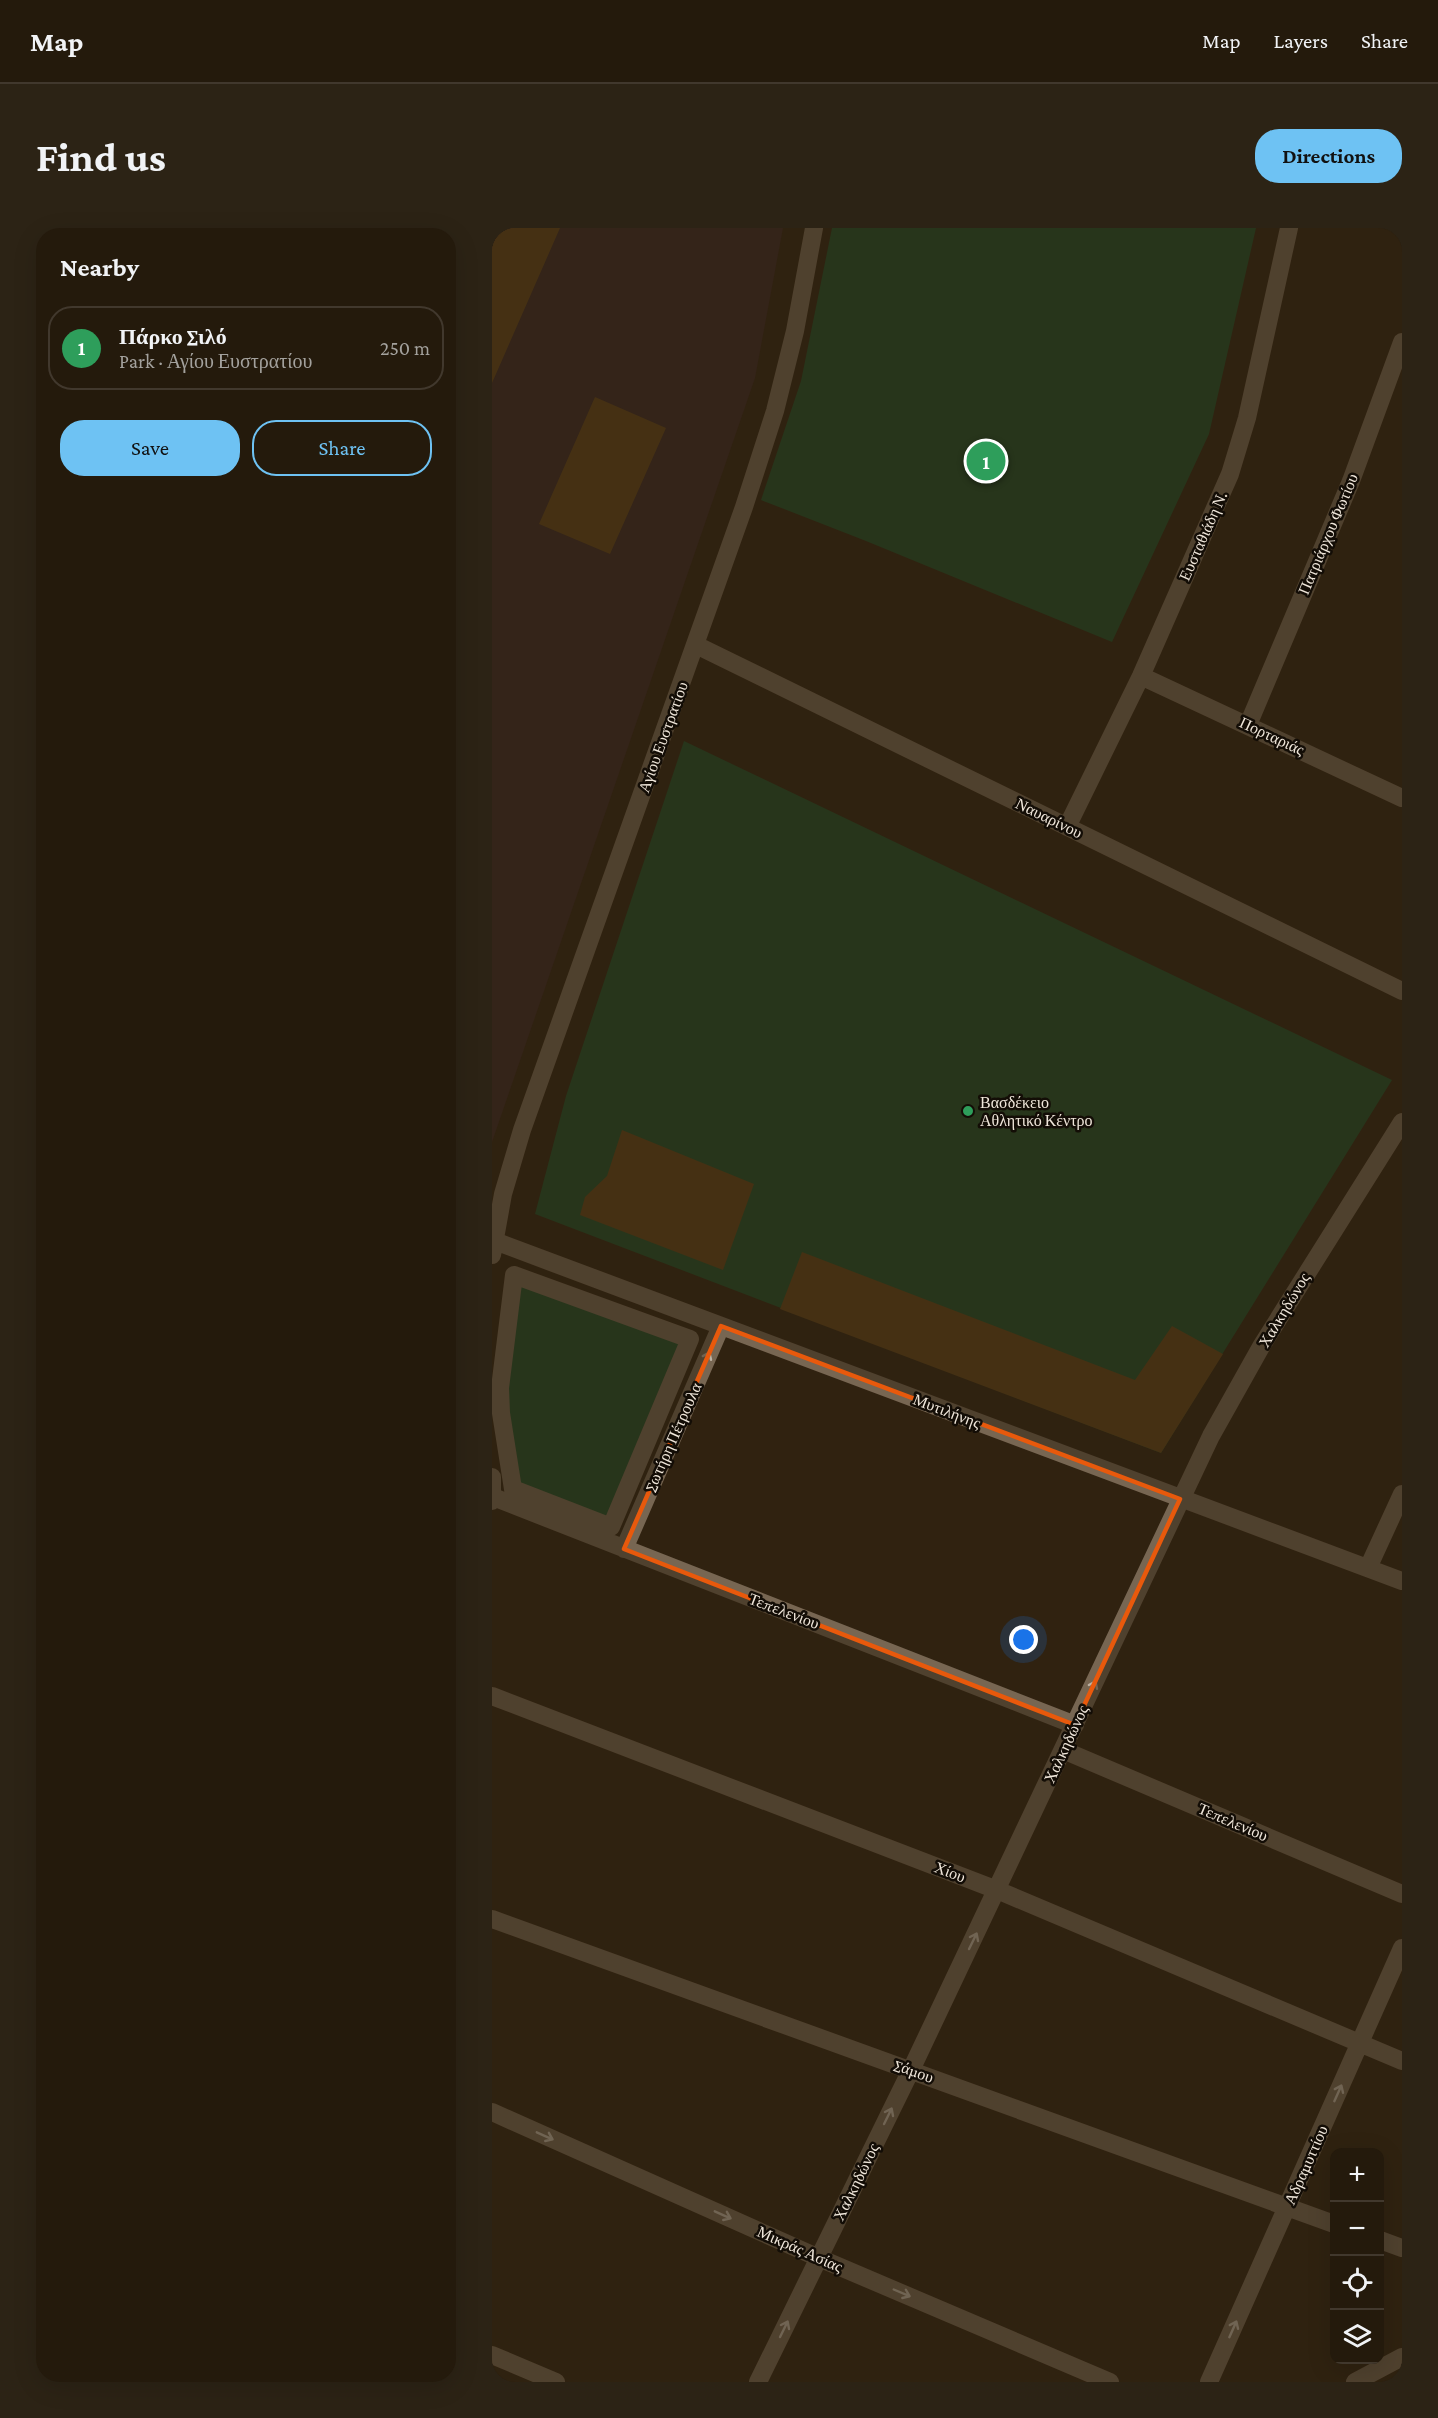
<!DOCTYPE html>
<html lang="en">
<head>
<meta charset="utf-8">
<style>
	body { margin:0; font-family:"Crimson Pro",serif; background:#2c2315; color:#f1f3f6 }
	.controls { position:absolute; right:18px; bottom:18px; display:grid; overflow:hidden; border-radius:12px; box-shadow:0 6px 24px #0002 }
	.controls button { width:54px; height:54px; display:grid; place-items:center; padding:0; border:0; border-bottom:2px solid #41382d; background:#241a0c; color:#f1f3f6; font:30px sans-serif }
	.you { position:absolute; left:532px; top:1412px; width:21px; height:21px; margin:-15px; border:4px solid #fff; border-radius:50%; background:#1a73e8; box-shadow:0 0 0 9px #1a73e833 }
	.badge { display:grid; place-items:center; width:39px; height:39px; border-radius:50%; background:#6ec2f3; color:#fff; font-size:20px; font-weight:700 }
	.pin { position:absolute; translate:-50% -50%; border:3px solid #fff; box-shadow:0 2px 6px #0006 }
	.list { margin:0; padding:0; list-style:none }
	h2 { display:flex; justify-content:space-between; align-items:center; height:78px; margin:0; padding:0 24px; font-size:26px }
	h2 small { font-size:20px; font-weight:400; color:#a3a19d }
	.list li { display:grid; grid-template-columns:39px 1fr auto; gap:18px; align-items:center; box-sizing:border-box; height:84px; margin:0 12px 12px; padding:0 12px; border:2px solid #41382d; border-radius:24px }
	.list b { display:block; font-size:22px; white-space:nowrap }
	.list p { margin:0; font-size:20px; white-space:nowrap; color:#a3a19d }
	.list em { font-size:20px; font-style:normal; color:#a3a19d }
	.actions { display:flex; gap:12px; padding:18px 24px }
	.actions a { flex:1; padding:14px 0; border:2px solid #6ec2f3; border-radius:24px; text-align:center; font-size:21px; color:#6ec2f3 }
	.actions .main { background:#6ec2f3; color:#111 }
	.icon { flex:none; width:33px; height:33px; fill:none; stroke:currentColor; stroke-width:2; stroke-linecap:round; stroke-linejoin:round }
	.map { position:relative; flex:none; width:910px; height:2154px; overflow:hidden; border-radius:24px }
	header { display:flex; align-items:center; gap:36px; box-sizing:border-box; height:84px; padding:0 30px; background:#241a0c; border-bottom:2px solid #41382d }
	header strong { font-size:28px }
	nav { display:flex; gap:33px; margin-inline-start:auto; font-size:21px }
	.intro { display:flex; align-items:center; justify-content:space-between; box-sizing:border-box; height:144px; padding:0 36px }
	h1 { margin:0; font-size:42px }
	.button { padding:15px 27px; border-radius:24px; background:#6ec2f3; color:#111; font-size:21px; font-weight:700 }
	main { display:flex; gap:36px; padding:0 36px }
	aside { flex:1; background:#241a0c; border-radius:24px; box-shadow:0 6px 24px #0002 }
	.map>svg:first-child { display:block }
</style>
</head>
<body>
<header>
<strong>Map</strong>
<nav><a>Map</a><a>Layers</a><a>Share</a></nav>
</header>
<div class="intro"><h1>Find us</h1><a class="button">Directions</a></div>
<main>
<aside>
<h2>Nearby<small></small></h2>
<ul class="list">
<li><span class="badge" style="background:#2e9e5b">1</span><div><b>Πάρκο Σιλό</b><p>Park · Αγίου Ευστρατίου</p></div><em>250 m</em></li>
</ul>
<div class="actions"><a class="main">Save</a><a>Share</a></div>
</aside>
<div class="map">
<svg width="910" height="2154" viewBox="0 0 910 2154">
	<rect width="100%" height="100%" fill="#302210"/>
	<path fill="#3a2624" d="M0 0H291L263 150 0 914Z"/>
	<path fill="#1e4c29" d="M340 0H764L717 206 620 414 374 313 269 272 309 153Z
		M192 513 900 852 669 1225 43 986 74 868Z
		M26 1055 192 1114 117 1292 25 1257 14 1189Z"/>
	<path fill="#5f4218" d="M0 0H68L0 155Z
		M103 169 174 200 118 326 47 296Z
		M130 902 262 956 231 1042 88 987 93 969 115 948Z
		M310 1024 643 1152 680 1098 731 1126 669 1225 288 1081Z"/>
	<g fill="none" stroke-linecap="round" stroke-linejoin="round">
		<path stroke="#776652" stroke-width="18" d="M204 417 910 763
			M649 448 910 570
			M756 497 859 253 910 114
			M575 599 649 448 738 246 755 190 797 0
			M0 1012 910 1353
			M0 1027 11 966 30 902 252 279 283 183 303 103 322 0
			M22 1047 198 1111 119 1299 21 1261 9 1185 8 1160Z
			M0 1249V1273
			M1 1269 583 1497
			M132 1321 229 1098
			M876 1340 910 1266
			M0 1468 505 1662 910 1833
			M571 1522 910 1666
			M0 1691 842 1996
			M0 1884 327 2030 618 2154
			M888 2012 910 2020
			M0 2127 64 2154
			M266 2154 419 1842 719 1208 770 1117 910 894
			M717 2154 910 1720
			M863 2154 910 2129"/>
	</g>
	<defs><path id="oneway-shaft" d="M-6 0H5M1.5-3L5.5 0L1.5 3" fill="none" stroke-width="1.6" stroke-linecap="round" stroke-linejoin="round" transform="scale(1.5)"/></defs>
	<g stroke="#bfb3a4">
		<use href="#oneway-shaft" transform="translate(214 1132) rotate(-66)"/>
		<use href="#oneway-shaft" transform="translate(600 1461) rotate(-65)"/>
		<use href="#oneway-shaft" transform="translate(481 1713) rotate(-64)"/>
		<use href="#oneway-shaft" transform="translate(846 1865) rotate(-66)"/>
		<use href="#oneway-shaft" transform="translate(396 1888) rotate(-64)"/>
		<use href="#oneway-shaft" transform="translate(53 1908) rotate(24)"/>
		<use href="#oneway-shaft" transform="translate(231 1987) rotate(24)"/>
		<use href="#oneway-shaft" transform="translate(410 2065) rotate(23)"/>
		<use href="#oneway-shaft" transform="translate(292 2101) rotate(-64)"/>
		<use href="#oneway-shaft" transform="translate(741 2101) rotate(-66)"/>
	</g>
	<path d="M0 0H910V2154H0ZM229 1098 688 1271 583 1497 132 1321Z" fill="#302210" fill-opacity=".55" fill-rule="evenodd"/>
	<path fill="none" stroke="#e8590c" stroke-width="4.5" stroke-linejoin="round" d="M229 1098 688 1271 583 1497 132 1321Z"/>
	<circle fill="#2e9e5b" stroke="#130d06" stroke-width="2" cx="476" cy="883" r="6"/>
	<g text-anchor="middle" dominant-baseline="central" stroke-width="5" stroke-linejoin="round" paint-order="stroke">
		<g font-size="16" fill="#efe6da" stroke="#130d06">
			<text transform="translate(836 306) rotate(-67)">Πατριάρχου Φωτίου</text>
			<text transform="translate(711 308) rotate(-66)">Ευσταθιάδη Ν.</text>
			<text transform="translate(780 508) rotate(25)">Πορταριάς</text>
			<text transform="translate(171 509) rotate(-70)">Αγίου Ευστρατίου</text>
			<text transform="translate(557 590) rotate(26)">Ναυαρίνου</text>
			<text transform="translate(792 1082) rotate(-59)">Χαλκηδώνος</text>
			<text transform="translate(455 1183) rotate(21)">Μυτιλήνης</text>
			<text transform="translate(181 1209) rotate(-66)">Σωτήρη Πέτρουλα</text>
			<text transform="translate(292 1383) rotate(21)">Τεπελενίου</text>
			<text transform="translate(574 1516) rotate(-65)">Χαλκηδώνος</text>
			<text transform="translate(741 1594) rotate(23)">Τεπελενίου</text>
			<text transform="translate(458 1644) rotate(21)">Χίου</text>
			<text transform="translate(422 1843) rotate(20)">Σάμου</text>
			<text transform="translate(814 1937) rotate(-66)">Αδραμυττίου</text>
			<text transform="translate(364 1954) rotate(-64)">Χαλκηδώνος</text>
			<text transform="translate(308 2021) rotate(24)">Μικράς Ασίας</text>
		</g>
		<g font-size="16" fill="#efe6da" stroke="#130d06" text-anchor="start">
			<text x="488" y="874">Βασδέκειο<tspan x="488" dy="18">Αθλητικό Κέντρο</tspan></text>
		</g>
	</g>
</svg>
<div class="controls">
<button>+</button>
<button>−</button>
<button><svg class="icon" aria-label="locate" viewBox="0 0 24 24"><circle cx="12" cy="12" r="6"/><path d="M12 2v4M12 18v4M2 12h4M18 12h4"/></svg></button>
<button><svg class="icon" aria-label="layers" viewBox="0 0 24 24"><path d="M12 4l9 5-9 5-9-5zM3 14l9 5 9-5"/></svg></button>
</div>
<div class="you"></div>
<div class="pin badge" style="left:494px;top:233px;background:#2e9e5b">1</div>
</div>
</main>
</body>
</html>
